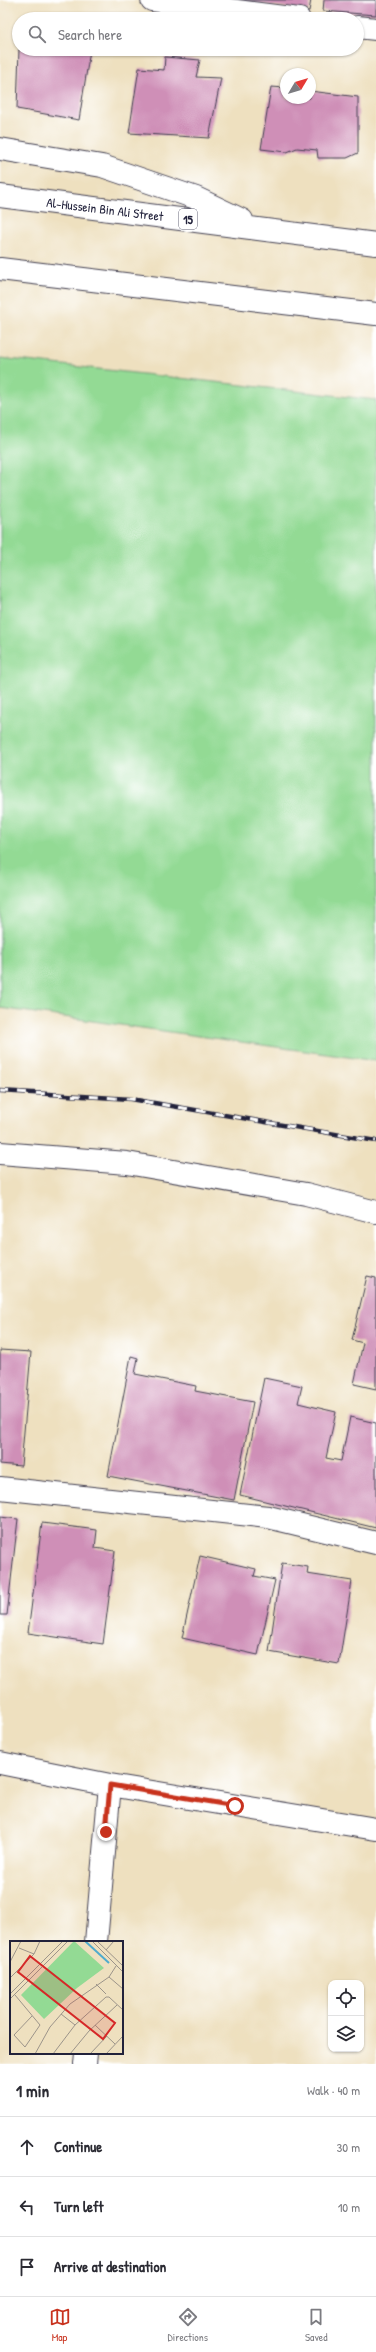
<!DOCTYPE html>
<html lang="en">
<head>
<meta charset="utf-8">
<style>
	body { margin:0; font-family:"Patrick Hand",sans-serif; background:#f7f7f7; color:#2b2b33 }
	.controls { position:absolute; right:12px; bottom:12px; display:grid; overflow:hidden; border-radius:8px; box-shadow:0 1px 3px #0004 }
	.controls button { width:36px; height:36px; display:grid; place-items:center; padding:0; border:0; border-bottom:1px solid #e1e1e2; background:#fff; color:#2b2b33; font:20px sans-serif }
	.compass { position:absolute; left:280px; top:68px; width:36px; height:36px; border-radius:50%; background:#fff; box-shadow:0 1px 3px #0004; rotate:52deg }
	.stop { position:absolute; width:12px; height:12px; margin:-9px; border:3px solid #c8321e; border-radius:50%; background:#fff }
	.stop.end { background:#c8321e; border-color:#fff; box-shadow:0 1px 4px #0008 }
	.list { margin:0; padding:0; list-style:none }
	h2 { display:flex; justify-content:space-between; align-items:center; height:52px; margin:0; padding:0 16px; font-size:17px }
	h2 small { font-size:13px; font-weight:400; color:#7c7c81 }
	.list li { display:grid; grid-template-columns:26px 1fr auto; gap:12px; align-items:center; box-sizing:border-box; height:60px; padding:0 16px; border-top:1px solid #e1e1e2 }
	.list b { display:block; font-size:15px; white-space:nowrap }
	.list em { font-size:13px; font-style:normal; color:#7c7c81 }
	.icon { flex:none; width:22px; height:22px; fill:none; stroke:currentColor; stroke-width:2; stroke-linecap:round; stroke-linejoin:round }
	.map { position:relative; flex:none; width:376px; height:2064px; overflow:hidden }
	.search { position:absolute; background:#fff; box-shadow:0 1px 3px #0004; left:12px; right:12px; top:12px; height:44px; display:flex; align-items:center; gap:10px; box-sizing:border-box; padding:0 14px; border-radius:22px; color:#7c7c81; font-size:15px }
	.sheet { height:232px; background:#fff }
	nav { display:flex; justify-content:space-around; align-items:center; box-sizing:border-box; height:56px; border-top:1px solid #e1e1e2; background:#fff; font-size:11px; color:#7c7c81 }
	nav a { display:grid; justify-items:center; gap:2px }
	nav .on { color:#c8321e }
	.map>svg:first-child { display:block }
</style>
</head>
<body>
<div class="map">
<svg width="376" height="2064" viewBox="0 0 376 2064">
	<rect width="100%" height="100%" fill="#fff"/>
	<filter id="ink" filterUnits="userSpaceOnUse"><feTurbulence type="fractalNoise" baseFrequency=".025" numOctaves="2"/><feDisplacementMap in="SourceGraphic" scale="8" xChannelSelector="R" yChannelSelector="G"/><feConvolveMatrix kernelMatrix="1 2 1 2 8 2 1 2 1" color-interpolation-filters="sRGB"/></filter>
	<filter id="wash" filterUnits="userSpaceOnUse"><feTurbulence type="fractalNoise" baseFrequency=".012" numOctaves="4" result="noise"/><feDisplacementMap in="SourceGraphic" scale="16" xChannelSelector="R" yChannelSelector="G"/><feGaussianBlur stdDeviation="0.9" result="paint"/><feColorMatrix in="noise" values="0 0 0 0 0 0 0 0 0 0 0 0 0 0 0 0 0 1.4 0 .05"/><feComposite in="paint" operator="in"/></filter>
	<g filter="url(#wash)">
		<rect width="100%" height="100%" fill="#eee0bf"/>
		<path fill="#93da94" stroke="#5a7e68" d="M0 358 376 400V1061L0 1008Z"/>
		<g id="blocks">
			<path fill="#cf8fb7" d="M233 0H311L309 11Z
				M324 0H376V15L323 11Z
				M19 49 90 50 79 120 17 109Z
				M165 57 200 60 196 77 221 78 209 138 129 133 139 68 164 70Z
				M271 87 286 88V98H310V91L358 97V153L347 158H318L317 150 297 148 287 152 261 149Z
				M367 1276 376 1278V1389L354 1384 363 1343 352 1340Z
				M0 1350 31 1352 21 1466 0 1464Z
				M131 1356 138 1358 135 1374 196 1386 195 1391 253 1402 234 1500 108 1476Z
				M264 1378 302 1386 298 1403 336 1412 326 1458 341 1461 350 1417 376 1423V1528L240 1495Z
				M0 1517 18 1519 7 1615H0Z
				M42 1523 97 1530 95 1548 115 1551 103 1644 28 1633Z
				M200 1556 256 1569 254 1576 275 1580 258 1655 182 1638Z
				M282 1563 308 1567 307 1574 352 1581 339 1664 269 1652Z"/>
		</g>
	</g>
	<g filter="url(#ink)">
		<use href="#blocks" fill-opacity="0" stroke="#413e4f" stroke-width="1"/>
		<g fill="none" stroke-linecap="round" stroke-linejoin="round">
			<g stroke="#413e4f" stroke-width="24">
				<path id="minor" d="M152 0 299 19
					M357 27 376 29
					M0 1153 127 1163 306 1194 376 1212
					M0 1488 268 1517 376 1543
					M0 1763 110 1785 376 1829
					M96 1942 110 1785
					M85 2064 86 2053"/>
			</g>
			<g stroke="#413e4f" stroke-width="24">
				<path id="highway" d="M0 149 102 166 196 198 242 220
					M0 196 376 244
					M0 269 376 314"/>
			</g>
			<use href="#minor" stroke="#fff" stroke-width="22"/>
			<use href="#highway" stroke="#fff" stroke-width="22"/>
			<g stroke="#22223b" stroke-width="4.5">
				<path id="rail" d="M0 1091 131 1099 376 1141"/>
			</g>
			<use href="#rail" stroke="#fff" stroke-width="3" stroke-dasharray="9" stroke-linecap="butt"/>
		</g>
	</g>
	<g fill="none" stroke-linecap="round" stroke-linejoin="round" filter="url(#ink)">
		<path stroke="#c8321e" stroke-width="5" d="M106 1832 110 1785 235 1806"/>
	</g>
	<g text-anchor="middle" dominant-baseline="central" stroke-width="3" stroke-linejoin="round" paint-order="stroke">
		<rect fill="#fff" stroke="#646476" stroke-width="1" x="179" y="209" width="18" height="20" rx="3"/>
		<g font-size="12" font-weight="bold" fill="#22223b">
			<text x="188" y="219">15</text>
		</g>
		<g font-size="13" fill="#22223b" stroke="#fff">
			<text transform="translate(105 209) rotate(7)">Al-Hussein Bin Ali Street</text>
		</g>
	</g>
	<g transform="translate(10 1941)">
		<rect width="113" height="113" fill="#eee0bf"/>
		<path d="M64 0 94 27 67 47 34 78 11 54Z" fill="#93da94"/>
		<path fill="none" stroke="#4fabcd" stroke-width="2" d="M75 0 99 22"/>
		<path fill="none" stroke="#9c948a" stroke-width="1" d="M82 0 113 31M87 0 113 25M9 7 24 13M96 9 104 0M0 21 11 0M99 36 113 48M0 37 24 13 30 0M86 43 96 53M0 53 53 0M5 54 30 84 15 106 4 94 22 75M0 58 58 0M51 73 65 84M85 84 105 103M25 113 40 86 60 63 99 36 106 25M43 113 65 84 96 56H99L113 69M60 113 79 90 107 64M80 113 97 95M96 113 113 95"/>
		<path fill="#d62828" fill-opacity="0.15" stroke="#d62828" stroke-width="2" d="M20 15 105 82 93 98 8 31Z"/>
		<rect width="113" height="113" fill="none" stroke="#22223b" stroke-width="2"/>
	</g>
</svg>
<div class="controls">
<button><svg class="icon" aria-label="locate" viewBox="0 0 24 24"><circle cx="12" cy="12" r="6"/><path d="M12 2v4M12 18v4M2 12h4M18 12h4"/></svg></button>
<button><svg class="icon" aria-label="layers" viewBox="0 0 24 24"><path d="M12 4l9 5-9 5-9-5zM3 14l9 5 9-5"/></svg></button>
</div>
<svg class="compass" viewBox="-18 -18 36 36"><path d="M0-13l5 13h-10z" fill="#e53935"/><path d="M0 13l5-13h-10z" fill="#7c7c81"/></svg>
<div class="stop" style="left:235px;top:1806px"></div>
<div class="stop end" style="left:106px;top:1832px"></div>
<div class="search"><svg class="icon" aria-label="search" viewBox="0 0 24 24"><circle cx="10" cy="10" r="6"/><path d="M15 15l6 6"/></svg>Search here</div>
</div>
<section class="sheet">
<h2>1 min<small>Walk · 40 m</small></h2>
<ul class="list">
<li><svg class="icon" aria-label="ahead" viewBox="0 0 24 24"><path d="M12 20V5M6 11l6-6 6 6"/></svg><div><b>Continue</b></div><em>30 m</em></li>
<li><svg class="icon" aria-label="left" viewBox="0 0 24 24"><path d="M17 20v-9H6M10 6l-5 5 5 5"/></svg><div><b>Turn left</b></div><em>10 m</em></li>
<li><svg class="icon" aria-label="arrive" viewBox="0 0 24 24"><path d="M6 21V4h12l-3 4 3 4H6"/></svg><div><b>Arrive at destination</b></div></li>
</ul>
</section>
<nav>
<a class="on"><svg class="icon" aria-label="map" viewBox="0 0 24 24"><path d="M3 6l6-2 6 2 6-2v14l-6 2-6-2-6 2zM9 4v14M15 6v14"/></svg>Map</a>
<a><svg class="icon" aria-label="directions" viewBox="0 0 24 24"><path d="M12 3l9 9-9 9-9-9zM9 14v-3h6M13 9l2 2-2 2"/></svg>Directions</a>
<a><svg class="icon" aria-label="saved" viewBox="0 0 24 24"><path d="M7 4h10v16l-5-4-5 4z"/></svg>Saved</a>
</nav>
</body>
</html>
